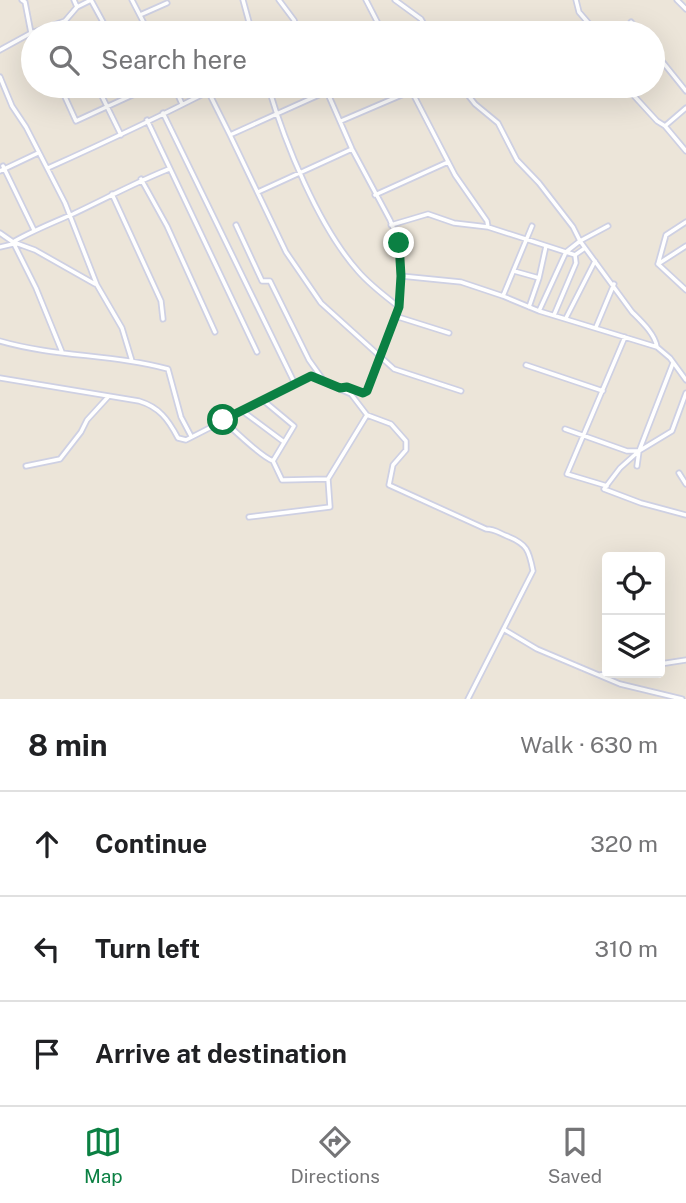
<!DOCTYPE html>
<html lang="en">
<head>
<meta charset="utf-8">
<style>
	body { margin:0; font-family:"Public Sans",sans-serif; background:#f6f6f6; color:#202124 }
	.controls { position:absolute; right:21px; bottom:21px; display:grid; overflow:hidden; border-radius:7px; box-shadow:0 7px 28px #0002 }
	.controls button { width:63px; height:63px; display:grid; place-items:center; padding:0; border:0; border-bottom:2px solid #e0e0e0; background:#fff; color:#202124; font:35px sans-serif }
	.stop { position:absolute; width:21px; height:21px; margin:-16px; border:5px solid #0b8043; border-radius:50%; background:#fff }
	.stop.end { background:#0b8043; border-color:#fff; box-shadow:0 2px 7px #0008 }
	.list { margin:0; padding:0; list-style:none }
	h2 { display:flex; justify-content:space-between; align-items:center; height:91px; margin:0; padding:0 28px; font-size:30px }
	h2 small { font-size:23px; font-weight:400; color:#757577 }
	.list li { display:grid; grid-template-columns:46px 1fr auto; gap:21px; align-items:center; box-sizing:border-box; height:105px; padding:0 28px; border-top:2px solid #e0e0e0 }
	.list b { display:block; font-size:26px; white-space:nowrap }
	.list em { font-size:23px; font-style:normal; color:#757577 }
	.icon { flex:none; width:38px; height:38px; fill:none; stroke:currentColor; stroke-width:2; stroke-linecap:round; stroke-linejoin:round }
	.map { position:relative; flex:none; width:686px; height:699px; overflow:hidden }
	.search { position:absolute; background:#fff; box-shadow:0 7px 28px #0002; left:21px; right:21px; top:21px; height:77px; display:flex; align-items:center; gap:18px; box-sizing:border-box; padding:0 24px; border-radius:38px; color:#757577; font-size:26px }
	.sheet { height:406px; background:#fff }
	nav { display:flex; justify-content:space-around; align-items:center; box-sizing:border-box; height:98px; border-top:2px solid #e0e0e0; background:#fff; font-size:19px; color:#757577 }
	nav a { display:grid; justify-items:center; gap:4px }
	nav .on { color:#0b8043 }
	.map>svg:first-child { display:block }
</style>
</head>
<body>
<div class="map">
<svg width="686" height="699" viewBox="0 0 686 699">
	<rect width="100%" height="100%" fill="#ece5d9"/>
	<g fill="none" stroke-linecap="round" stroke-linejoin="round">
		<g stroke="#ced0e3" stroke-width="7">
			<path id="minor" d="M22 0 25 2 31 33
				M91 0 109 33
				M132 0 149 33
				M243 0 252 33
				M279 0 294 20 299 33
				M366 0 383 33
				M395 0 421 19 429 33
				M576 0 579 12 597 33
				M677 0 686 9
				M77 7 91 0
				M140 15 167 3
				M65 21 71 33
				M631 22 640 33
				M0 50 31 33 65 21 77 7 74 0
				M653 50 686 91
				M0 77 12 106 26 127 65 203 97 285 122 328 132 361
				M60 86 76 121 152 86
				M97 86 121 135
				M174 86 182 104
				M268 86C285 143 318 226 358 271 370 285 385 296 399 307L367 391 363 393 347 387 342 388
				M409 86 455 175 487 221 488 227
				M461 86 475 104 498 123 517 160 539 183 573 227 580 241 632 312C642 322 655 334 657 347L670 358 686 380
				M625 86 657 121 665 126
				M208 91 230 135
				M686 108 665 126 686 151
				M163 113 295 384
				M147 120 257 352
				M341 121 411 91
				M3 166 34 230
				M48 168C106 142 163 115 219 86
				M0 171 38 153
				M141 179 167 226 215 332
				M258 192 352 149
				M112 194 161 301 163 319
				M375 195 448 162
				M236 225 262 281H270L309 360 324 381
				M391 225 428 214 454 223 488 227 575 255
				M0 233 13 242 35 250 95 284
				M686 246 658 264 686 290
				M0 247 13 244
				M658 264 666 235 686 222
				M514 271 539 278
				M401 276 461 282 503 296 539 311 657 347
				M503 296 532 226
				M399 307 401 276 399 243 390 220 352 149 328 94H321L230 135 286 252 321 303 394 369 461 391
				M529 307 539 278 546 246
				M539 311 566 252 580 241 608 226
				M554 315 576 263 575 255 585 248
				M395 316 449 333
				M566 318 595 261
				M596 327 614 284
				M0 341C55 357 113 354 168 369L181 417 191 436
				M62 352 36 288 13 242C32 231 52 223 73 214 105 199 136 182 169 169
				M526 365 603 391
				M0 378 139 401C159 407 168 419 178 438L186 440 311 376 351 394 367 415 391 424 406 441V450L393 465 389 485 486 529C495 529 499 533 507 536 527 544 529 550 533 571L468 699
				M686 393 672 431 639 451 620 468 604 489 641 503 686 515
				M241 410 284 442
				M223 420C235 431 260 456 273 461L294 426 264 401
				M565 429 627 451H639
				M273 461 282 480 328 479
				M26 466 60 459 81 432 87 420 108 397
				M637 466 639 451 673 363
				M679 473 686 484
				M607 486 567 474 625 337
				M249 517 330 507 328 479 367 415
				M505 630 537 649 620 684 682 699
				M660 664 686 660
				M600 675 612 673"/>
		</g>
		<use href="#minor" stroke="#fff" stroke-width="3.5"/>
	</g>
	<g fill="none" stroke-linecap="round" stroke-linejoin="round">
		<path stroke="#0b8043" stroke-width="9" d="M223 420 311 376 340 388 347 387 363 393 367 391 399 307 401 276 399 243"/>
	</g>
</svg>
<div class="controls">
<button><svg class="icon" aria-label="locate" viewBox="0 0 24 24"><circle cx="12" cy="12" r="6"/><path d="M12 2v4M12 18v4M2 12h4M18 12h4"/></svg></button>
<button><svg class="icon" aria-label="layers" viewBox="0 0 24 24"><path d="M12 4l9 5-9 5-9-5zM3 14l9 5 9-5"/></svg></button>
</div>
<div class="stop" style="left:223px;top:420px"></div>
<div class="stop end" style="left:399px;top:243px"></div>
<div class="search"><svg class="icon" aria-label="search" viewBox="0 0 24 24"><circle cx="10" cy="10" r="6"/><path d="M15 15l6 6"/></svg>Search here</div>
</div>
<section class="sheet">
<h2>8 min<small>Walk · 630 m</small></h2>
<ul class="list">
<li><svg class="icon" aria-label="ahead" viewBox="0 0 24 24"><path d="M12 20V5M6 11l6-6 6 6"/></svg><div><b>Continue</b></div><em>320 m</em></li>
<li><svg class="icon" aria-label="left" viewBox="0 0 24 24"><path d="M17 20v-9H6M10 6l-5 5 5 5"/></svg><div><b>Turn left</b></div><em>310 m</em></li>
<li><svg class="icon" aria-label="arrive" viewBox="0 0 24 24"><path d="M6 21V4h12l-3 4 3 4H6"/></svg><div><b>Arrive at destination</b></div></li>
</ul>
</section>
<nav>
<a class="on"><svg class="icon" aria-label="map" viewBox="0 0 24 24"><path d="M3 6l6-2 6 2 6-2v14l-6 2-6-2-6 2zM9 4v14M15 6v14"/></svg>Map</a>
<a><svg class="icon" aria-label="directions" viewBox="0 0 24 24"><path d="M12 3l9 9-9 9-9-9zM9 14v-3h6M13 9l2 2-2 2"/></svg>Directions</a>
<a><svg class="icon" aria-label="saved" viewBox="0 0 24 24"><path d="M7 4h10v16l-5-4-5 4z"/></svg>Saved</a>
</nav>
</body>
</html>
